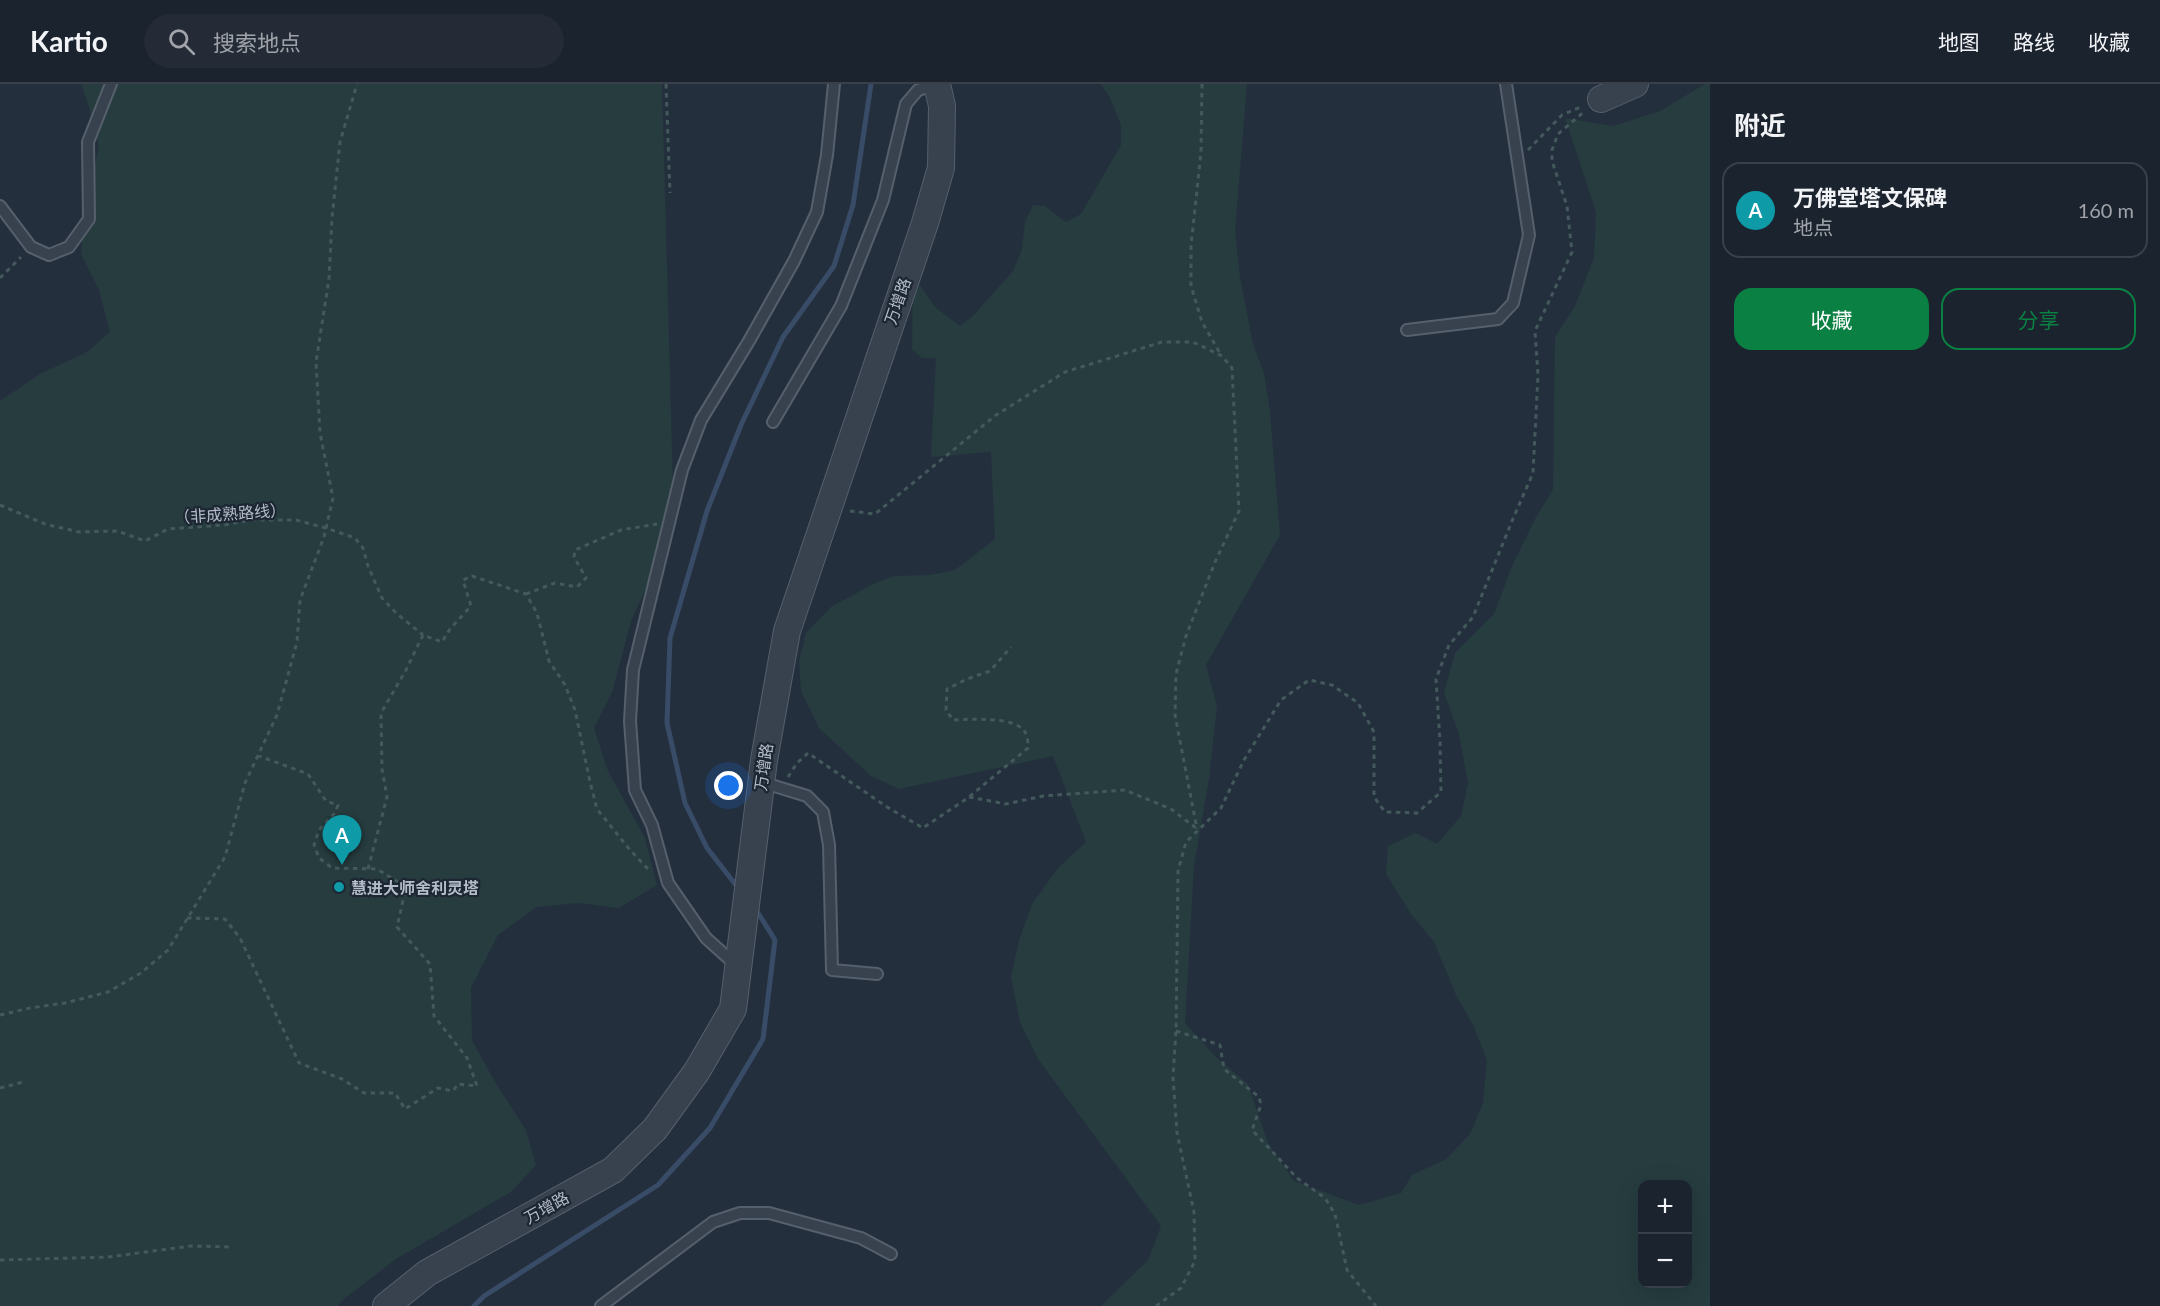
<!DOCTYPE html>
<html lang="zh">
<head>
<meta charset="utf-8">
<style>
	body { margin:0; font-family:Lato,"Noto Sans SC",sans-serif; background:#242b36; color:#f1f3f6 }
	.controls { position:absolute; right:18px; bottom:18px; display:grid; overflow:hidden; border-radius:12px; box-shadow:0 6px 24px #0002 }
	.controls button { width:54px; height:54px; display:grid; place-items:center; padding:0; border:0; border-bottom:2px solid #39404a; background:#1b232e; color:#f1f3f6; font:30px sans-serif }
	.you { position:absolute; left:729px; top:702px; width:21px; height:21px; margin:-15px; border:4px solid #fff; border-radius:50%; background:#1a73e8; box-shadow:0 0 0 9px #1a73e833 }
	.badge { display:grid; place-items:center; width:39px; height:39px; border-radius:50%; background:#0b8043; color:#fff; font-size:20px; font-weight:700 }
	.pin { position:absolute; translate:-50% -50px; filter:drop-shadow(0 2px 3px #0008) }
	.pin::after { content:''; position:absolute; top:32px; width:21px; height:18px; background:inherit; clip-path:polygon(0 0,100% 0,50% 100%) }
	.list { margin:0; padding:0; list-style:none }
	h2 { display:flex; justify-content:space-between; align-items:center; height:78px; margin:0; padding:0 24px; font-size:26px }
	h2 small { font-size:20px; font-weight:400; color:#a0a4aa }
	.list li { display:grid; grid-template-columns:39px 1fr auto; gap:18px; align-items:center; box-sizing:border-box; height:96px; margin:0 12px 12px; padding:0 12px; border:2px solid #39404a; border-radius:18px }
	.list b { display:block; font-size:22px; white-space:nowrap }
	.list p { margin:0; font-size:20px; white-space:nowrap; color:#a0a4aa }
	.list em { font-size:20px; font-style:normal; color:#a0a4aa }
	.actions { display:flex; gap:12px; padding:18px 24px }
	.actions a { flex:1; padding:14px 0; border:2px solid #0b8043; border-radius:18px; text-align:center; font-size:21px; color:#0b8043 }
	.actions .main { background:#0b8043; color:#fff }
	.icon { flex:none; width:33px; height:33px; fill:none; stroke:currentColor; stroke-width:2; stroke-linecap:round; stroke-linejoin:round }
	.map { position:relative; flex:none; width:1710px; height:1222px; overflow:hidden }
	header { display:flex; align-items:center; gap:36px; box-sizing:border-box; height:84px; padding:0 30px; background:#1b232e; border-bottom:2px solid #39404a }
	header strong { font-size:28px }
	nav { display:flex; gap:33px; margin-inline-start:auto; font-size:21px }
	.search { width:420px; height:54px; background:#242b36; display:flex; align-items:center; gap:15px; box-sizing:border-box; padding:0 21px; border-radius:33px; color:#a0a4aa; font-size:22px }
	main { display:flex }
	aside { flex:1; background:#1b232e }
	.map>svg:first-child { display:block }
</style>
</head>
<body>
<header>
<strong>Kartio</strong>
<div class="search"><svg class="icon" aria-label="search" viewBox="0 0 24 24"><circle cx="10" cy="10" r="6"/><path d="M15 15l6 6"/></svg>搜索地点</div>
<nav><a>地图</a><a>路线</a><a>收藏</a></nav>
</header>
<main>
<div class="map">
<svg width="1710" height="1222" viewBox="0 0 1710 1222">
	<rect width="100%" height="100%" fill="#242f3e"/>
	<path fill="#263c3f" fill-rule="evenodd" d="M81 0H662L673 402 658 478 631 537 613 606 594 644 608 687 645 754 657 801 619 824 578 819 537 823 498 851 471 904 472 956 495 998 526 1046 536 1081 511 1108 396 1175 344 1215 338 1222H0V317L40 290 87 268 110 248 99 206 81 170 85 123 99 63 89 23Z
		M1101 0H1247L1235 147 1240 193 1253 260 1264 289 1270 327 1280 451 1206 581 1217 622 1209 695 1194 782 1185 939 1216 973 1248 1000 1268 1059 1294 1097 1359 1121 1401 1109 1412 1091 1446 1075 1470 1050 1483 1019 1487 976 1473 941 1456 911 1434 858 1411 830 1386 790 1388 762 1416 749 1437 760 1461 732 1468 699 1459 650 1444 609 1455 569 1494 530 1512 482 1535 435 1553 405 1555 253 1575 222 1594 174 1596 128 1565 34 1613 42 1660 27 1705 0H1710V1222H1101L1148 1176 1161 1142 1038 975 1020 938 1011 893 1019 856 1032 820 1058 784 1086 758 1053 672 899 705 871 692 819 644 801 607 799 577 806 549 831 523 875 499 894 492 930 491 955 486 995 455 991 368 931 373 936 274H922L912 266 913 191 935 223 960 242 973 232 1013 187 1022 165 1025 138 1033 121 1045 122 1066 138 1081 130 1121 61V41L1110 14ZM1642 1100H1688V1200H1642Z"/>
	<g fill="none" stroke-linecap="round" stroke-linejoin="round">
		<path stroke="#394c67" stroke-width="5" d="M739 805 707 764 685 719 667 639 670 554 707 427 741 341 783 253 834 182 853 121 871 0
			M474 1222 484 1212 658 1101 710 1044 763 955 775 856 755 824"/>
		<g stroke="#565f6c" stroke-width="14">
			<path id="service" d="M0 122 31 163 49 171 69 163 89 135 88 58 111 0
				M1407 246 1498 235 1513 219 1529 151 1506 0
				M773 338 841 222 883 116 906 20 918 6 937 0
				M761 698 807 712 823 728 829 761 832 886 877 890
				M737 882 706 854 668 799 652 741 635 706 630 637 633 586 682 386 701 336 749 257 794 177 817 128 827 71 834 0
				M601 1222 713 1138 740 1129H769L861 1154 891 1170"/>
		</g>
		<g stroke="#565f6c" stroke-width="28">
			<path id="tertiary" d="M1601 15 1635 0
				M386 1222 427 1189 613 1086 655 1045 697 987 733 925 764 676 787 547 925 139 941 84 942 22 937 0"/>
		</g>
		<path stroke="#44595c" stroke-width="3" stroke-dasharray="4.5 4.5" stroke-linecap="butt" d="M666 0 670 109
			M1202 0 1201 68 1191 162V202L1202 238 1221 271
			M1528 66 1562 31 1583 22
			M0 194 21 173
			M0 421 45 440 79 448 117 447 145 457 168 445 224 441 251 436H296L326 444 355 454 363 464 368 482 382 514 396 529 423 551
			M850 427 875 430 996 331 1065 288 1162 258H1193L1222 272 1232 284 1239 427 1215 478 1186 552 1176 590 1175 631 1197 745
			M526 510 555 499 577 503 586 494 574 473 575 466 621 446 657 440
			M788 693 797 679 808 669 887 723 923 744 969 713 1028 664C1028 660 1028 654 1026 650 1020 632 969 635 953 636L946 626 947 605 967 595 990 587 1011 563
			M969 713 1006 720 1043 712 1125 706 1171 725 1196 744
			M368 785 387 713 382 685 381 629 406 586 423 551 442 558 450 545 471 522 463 496 472 492 526 510 537 529 549 577 565 601 575 626 590 698 597 725 630 766 649 786
			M187 834 225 835 240 854 299 979 342 995 364 1009H395L405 1025 438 1004 453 1007 458 1000 477 1002 467 974 434 932 430 880 397 843 406 803 377 785 332 784 319 774 314 761 319 746 335 729 338 721 326 717 308 690 259 672
			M0 931 30 924 65 919 108 908 141 889 168 866 225 773 245 699 277 631 297 558 300 516 324 453 333 414 320 349 316 278 329 195 332 134 340 58 357 0
			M1176 947 1220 961 1224 985 1259 1013 1261 1021 1252 1046 1297 1094 1325 1114 1335 1130 1347 1186 1376 1222
			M0 1004 23 998
			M0 1176 108 1173 191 1162 232 1163
			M1156 1222 1181 1204 1195 1177 1194 1128 1177 1049 1173 993 1176 947 1178 787 1186 758 1221 724 1244 676 1281 616 1309 596 1332 601 1358 619 1374 648V713L1385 728 1417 729 1441 708 1440 658 1436 595 1449 561 1473 533 1512 437 1533 389 1538 291 1535 247 1572 168 1567 122 1552 77V66L1558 50 1585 27"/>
		<use href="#service" stroke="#38414e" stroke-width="10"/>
		<use href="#tertiary" stroke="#38414e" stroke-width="26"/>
	</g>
	<circle fill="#0f9aa8" stroke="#1d2633" stroke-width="2" cx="339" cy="803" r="6"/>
	<g text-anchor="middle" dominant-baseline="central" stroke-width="4.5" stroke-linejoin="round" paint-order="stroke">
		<g font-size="16" fill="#b4bcc9" stroke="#1d2633">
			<text transform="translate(897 217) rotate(-71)">万增路</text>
			<text transform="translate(230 429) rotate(-4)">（非成熟路线）</text>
			<text transform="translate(763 683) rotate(-82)">万增路</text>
			<text transform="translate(546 1123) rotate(-29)">万增路</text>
		</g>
		<g font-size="16" font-weight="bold" fill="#b4bcc9" stroke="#1d2633" text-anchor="start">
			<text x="351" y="803">慧进大师舍利灵塔</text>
		</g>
	</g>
</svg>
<div class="controls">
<button>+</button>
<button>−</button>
</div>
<div class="you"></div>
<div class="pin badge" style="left:342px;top:781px;background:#0f9aa8">A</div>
</div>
<aside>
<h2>附近<small></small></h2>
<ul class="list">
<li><span class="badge" style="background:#0f9aa8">A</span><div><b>万佛堂塔文保碑</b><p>地点</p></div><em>160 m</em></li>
</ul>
<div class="actions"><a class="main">收藏</a><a>分享</a></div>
</aside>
</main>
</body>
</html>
